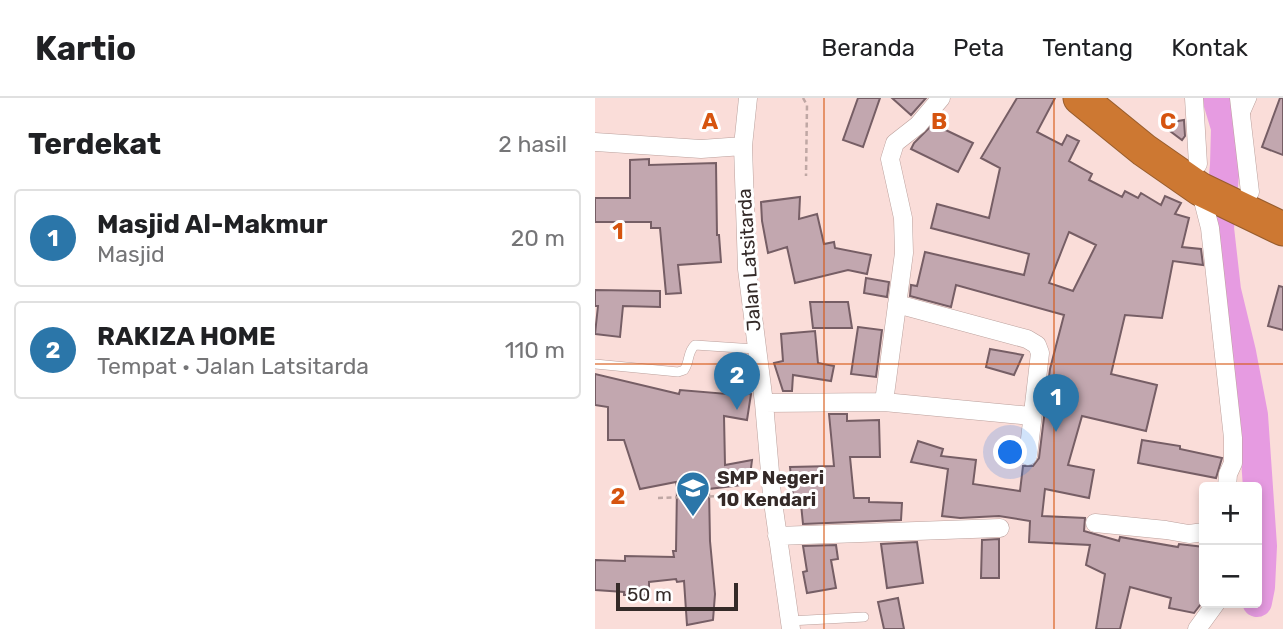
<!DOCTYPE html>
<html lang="id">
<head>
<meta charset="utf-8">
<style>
	body { margin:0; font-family:Rubik,sans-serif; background:#f6f6f6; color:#202124 }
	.controls { position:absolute; right:21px; bottom:21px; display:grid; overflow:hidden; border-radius:7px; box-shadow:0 4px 10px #0003 }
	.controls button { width:63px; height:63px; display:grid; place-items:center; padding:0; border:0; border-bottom:2px solid #e0e0e0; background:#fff; color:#202124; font:35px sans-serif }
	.scale { position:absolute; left:21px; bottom:18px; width:122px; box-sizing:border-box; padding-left:7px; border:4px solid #342a28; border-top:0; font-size:19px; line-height:24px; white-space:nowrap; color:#342a28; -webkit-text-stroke:5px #fff; paint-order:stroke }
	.you { position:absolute; left:416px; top:355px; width:24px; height:24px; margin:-18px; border:5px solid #fff; border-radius:50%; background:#1a73e8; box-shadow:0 0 0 10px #1a73e833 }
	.badge { display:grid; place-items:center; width:46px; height:46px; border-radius:50%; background:#2b76a9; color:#fff; font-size:23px; font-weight:700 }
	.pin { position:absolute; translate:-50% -58px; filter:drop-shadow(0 2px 4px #0008) }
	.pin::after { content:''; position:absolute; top:37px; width:24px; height:21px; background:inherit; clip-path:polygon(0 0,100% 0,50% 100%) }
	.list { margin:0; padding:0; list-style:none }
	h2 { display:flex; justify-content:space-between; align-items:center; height:91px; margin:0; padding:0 28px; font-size:30px }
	h2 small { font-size:23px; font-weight:400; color:#757577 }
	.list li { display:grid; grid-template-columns:46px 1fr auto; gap:21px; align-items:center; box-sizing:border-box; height:98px; margin:0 14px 14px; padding:0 14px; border:2px solid #e0e0e0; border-radius:7px }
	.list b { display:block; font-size:26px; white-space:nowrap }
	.list p { margin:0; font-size:23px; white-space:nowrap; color:#757577 }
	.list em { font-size:23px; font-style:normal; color:#757577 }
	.map { position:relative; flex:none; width:688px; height:531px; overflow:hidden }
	header { display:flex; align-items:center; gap:42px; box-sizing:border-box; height:98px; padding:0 35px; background:#fff; border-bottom:2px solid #e0e0e0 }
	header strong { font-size:33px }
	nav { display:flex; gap:38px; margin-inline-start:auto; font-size:24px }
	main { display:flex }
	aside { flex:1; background:#fff }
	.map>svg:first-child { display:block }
</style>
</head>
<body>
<header>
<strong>Kartio</strong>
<nav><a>Beranda</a><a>Peta</a><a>Tentang</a><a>Kontak</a></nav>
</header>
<main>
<aside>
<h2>Terdekat<small>2 hasil</small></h2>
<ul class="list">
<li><span class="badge">1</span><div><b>Masjid Al-Makmur</b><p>Masjid</p></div><em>20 m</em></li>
<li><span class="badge">2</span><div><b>RAKIZA HOME</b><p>Tempat · Jalan Latsitarda</p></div><em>110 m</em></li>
</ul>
</aside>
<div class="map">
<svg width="688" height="531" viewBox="0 0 688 531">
	<rect width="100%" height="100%" fill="#faddd9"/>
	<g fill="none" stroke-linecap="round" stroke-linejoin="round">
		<path stroke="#e69be1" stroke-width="30" d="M622 0 631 30 630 67 624 130 631 192 646 254 658 317 667 448 665 489 662 504"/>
	</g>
	<path fill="#c2a7af" stroke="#765e65" stroke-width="2" fill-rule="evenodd" d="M263 0H285L268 49 248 42Z
		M297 0H331L316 17Z
		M422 0H460L442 34 467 47 472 37 484 43 474 63 497 76 494 82 527 99 530 93 543 100 546 95 566 107 570 98 586 105 580 116 594 120 587 149 606 151 608 167 578 163 567 220 530 217 516 276 562 287 551 333 487 318 473 367 499 372 494 400 450 391 447 418 490 420 489 433 524 443 525 439 583 449 584 446 609 449V502L599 515 574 510 576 500 535 489 525 531H501L510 476 491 467 495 447 434 444 435 423 404 418 365 420 347 418 353 371 316 364 323 343 348 351 346 358 381 362 378 386 425 393 428 368H438L444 360 455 271 469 217 361 187 356 209 315 198 316 187 322 188 330 154 429 177 434 156 336 130 342 106 394 120 405 70 386 60ZM474 134 501 147 478 193 454 185Z
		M685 0H688V57L667 49Z
		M589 22 590 38 587 42 575 33 583 23Z
		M338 26 378 45 363 74 316 51 319 45Z
		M54 61V67L121 65 122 137H124L126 164 83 167 86 195 71 196 65 130H56V124H0V100H35V62Z
		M205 99 204 121 222 116 229 146 239 144 240 150 276 157 272 176 253 172 200 185 192 149 173 155 167 123 166 104Z
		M271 180 294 184 292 199 269 195Z
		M684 188 688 189V232L673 228Z
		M0 192 65 193V209L28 208 25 239 0 236 3 208H0Z
		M215 204H253L257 230H218Z
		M263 229 287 232 281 279 256 276Z
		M220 233 223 265 239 268 236 283 198 277 197 293H188L179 265 188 263 186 236Z
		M395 251 428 257 419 277 391 269Z
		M150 269 152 295 156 296 152 322 129 318 130 367 157 362 154 386 114 391 115 443 120 496 118 522 92 527 89 483 82 484 81 481 54 484V497H29V494L0 492V462L30 463V458L79 459 78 453H81L82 389 81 384 45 391 29 342H13V309L0 307V276L84 296 85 292 132 296 130 270Z
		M234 316H252V323L284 322 285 359H255L259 400H274V404L307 405 306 422 208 426 206 406 199 407 195 369 239 368Z
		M547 342 585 348V351L627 360 621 380 543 365Z
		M404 441V480H386L387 442Z
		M322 444 328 485 292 490 286 446Z
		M241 447 243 461 236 462 241 490 212 495 208 474 212 473 208 448Z
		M303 500 309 531H289L283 504Z"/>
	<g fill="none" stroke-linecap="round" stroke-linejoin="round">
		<g stroke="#bba09c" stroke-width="10">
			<path id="lane" d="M650 16 657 0
				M0 266 83 274 89 272C95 264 92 254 100 247L160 251
				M194 523 269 519"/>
		</g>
		<g stroke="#bba09c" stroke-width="19">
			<path id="street" d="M153 0 148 48 152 171 169 305 177 397 196 531
				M599 0 603 66
				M644 0 655 94
				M0 44 106 51 148 48
				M605 91 615 130 638 340V365L633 376 632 389
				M302 206 432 241 442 247 445 255 433 358
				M289 304 436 318
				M169 305 289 304 309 155 308 120 295 61 300 45 323 27 346 0
				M500 425 571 432 594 436 609 434
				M182 438 405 430
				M602 531 621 505"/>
		</g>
		<g stroke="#975d2e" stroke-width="35">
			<path id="highway" d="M485 0 549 52 605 91 688 131"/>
		</g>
		<path stroke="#bfa7a4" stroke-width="2.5" stroke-dasharray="5 3.5" stroke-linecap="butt" d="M208 0 212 7 211 78
			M63 400 159 397"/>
		<use href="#lane" stroke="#fff" stroke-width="9"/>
		<use href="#street" stroke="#fff" stroke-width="18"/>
		<use href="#highway" stroke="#cd7832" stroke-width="33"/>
	</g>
	<path fill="none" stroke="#d6540f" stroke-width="2" stroke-opacity="0.55" d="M229 0V531M459 0V531M0 266H688"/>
	<defs>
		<g id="school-pin" transform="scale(1.75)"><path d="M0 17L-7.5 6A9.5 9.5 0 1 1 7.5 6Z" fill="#2b76a9" stroke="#fff"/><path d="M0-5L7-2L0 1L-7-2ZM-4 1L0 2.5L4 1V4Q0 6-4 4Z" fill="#fff"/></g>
	</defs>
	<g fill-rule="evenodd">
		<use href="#school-pin" x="98" y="390"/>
	</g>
	<g text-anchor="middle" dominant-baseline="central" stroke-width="6" stroke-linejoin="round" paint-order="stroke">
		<g font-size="19" fill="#342a28" stroke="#fff">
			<text transform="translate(154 162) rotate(-94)">Jalan Latsitarda</text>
		</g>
		<g font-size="19" font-weight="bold" fill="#342a28" stroke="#fff" text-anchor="start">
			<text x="122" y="379">SMP Negeri<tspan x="122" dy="22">10 Kendari</tspan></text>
		</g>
	</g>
	<g font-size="23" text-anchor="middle" font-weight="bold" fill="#d6540f" stroke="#fff" stroke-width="6" stroke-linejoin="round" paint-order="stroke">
		<text x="115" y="31">A</text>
		<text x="344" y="31">B</text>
		<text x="573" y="31">C</text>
		<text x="23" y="141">1</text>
		<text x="23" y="406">2</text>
	</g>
</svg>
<div class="controls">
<button>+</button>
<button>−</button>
</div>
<div class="scale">50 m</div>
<div class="you"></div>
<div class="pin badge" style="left:461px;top:334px">1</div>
<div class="pin badge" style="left:142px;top:312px">2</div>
</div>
</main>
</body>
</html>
